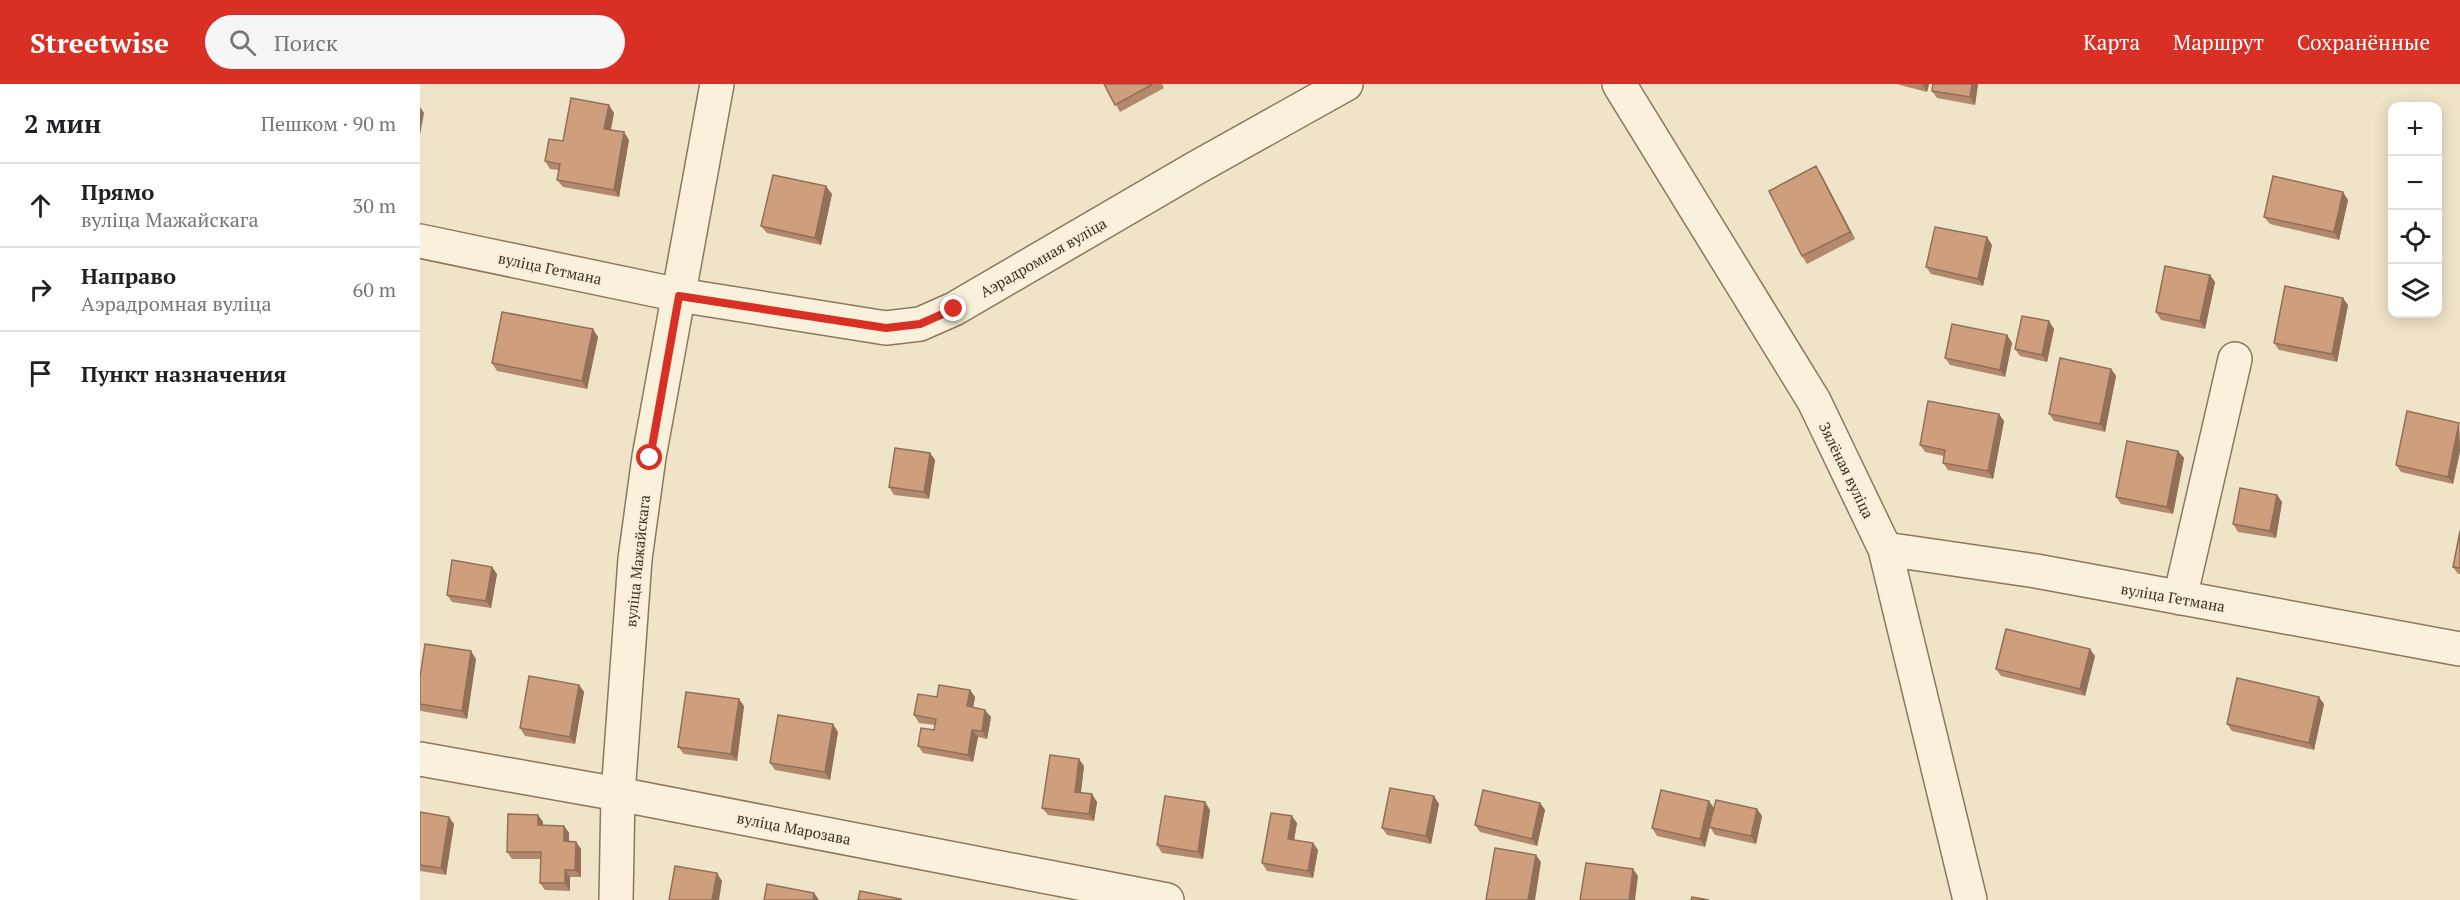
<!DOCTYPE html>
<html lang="ru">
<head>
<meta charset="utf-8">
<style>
	body { margin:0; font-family:"PT Serif",serif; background:#f6f6f6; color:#202124 }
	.controls { position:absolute; right:18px; top:18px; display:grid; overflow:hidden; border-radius:12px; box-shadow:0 3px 15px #0003 }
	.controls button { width:54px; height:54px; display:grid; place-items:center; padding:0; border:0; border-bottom:2px solid #e0e0e0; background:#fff; color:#202124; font:30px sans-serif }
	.stop { position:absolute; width:18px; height:18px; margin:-14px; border:4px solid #d93025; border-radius:50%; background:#fff }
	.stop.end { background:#d93025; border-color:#fff; box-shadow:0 2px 6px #0008 }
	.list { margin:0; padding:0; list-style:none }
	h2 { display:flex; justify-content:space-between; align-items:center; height:78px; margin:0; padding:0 24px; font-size:26px }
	h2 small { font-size:20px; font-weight:400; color:#757577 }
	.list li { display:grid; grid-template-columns:39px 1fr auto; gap:18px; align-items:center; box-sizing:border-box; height:84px; padding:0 24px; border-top:2px solid #e0e0e0 }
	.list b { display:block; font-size:22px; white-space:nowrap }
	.list p { margin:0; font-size:20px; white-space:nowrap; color:#757577 }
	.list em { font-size:20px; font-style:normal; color:#757577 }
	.icon { flex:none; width:33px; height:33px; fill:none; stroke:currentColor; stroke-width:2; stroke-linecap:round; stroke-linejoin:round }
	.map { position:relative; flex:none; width:2040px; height:816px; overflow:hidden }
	header { display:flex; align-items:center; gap:36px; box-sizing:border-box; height:84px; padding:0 30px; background:#d93025; color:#fff }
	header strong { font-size:28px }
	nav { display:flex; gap:33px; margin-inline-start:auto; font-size:21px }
	.search { width:420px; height:54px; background:#f6f6f6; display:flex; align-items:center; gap:15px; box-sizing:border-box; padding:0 21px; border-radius:33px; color:#757577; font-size:22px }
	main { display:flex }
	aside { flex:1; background:#fff }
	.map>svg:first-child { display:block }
</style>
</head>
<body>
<header>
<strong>Streetwise</strong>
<div class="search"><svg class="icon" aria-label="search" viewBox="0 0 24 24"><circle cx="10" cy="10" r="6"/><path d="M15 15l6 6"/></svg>Поиск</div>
<nav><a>Карта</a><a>Маршрут</a><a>Сохранённые</a></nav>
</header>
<main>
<aside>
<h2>2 мин<small>Пешком · 90 m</small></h2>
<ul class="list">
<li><svg class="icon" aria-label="ahead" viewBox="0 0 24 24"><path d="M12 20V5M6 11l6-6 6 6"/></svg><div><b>Прямо</b><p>вуліца Мажайскага</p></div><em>30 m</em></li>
<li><svg class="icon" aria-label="right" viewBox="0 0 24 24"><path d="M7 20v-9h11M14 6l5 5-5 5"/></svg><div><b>Направо</b><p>Аэрадромная вуліца</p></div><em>60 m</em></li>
<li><svg class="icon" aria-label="arrive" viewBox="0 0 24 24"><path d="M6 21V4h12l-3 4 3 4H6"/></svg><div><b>Пункт назначения</b></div></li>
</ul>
</aside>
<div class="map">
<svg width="2040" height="816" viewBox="0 0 2040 816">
	<rect width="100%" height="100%" fill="#f0e4c8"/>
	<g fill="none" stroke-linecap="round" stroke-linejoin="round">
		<g stroke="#8d765c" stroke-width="36">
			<path id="minor" d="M1199 0 1394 317 1465 465 1550 816
				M0 157 259 211 466 244 500 240 534 225 774 85 926 0
				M1465 465 1616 487 2040 565
				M1760 514 1815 275
				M0 675 198 710 747 816
				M196 816 198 710 215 475 229 373 297 0"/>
		</g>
		<use href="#minor" stroke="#faf1dc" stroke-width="33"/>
	</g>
	<path fill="#b2896c" d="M684 0H742L744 4 700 28Z
		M1476 0H1509L1507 8Z
		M1558 0 1555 21 1517 14 1512 7Z
		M194 29 191 46 209 56 199 113 143 103 137 96 139 86 130 85 125 77 143 57Z
		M1401 90 1435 155 1387 180 1382 172Z
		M412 110 401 161 347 149 341 142Z
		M1928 116 1919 156 1850 140 1844 133Z
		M1572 161 1563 202 1511 190 1506 183Z
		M1795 198 1785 245 1741 236 1736 228Z
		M1928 221 1917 278 1859 266 1854 259Z
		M1634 245 1627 278 1600 272 1595 265Z
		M1587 251 1592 259 1585 293 1530 281 1525 274Z
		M178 253 167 305 77 287 72 279Z
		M1691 285 1696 292 1685 348 1634 337 1629 330Z
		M1584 337 1573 395 1528 386 1523 379 1524 372 1505 368 1500 361Z
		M2039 339 2040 367 2033 400 1981 388 1976 381Z
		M1758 367 1764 374 1753 430 1701 420 1696 413Z
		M510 369 515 376 509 415 474 411 469 403Z
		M1857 411 1862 418 1856 454 1818 448 1813 440Z
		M2040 447V490H2038L2033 483Z
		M72 483 77 490 71 524 32 518 27 511Z
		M1675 572 1665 612 1581 592 1576 585Z
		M56 575 47 635 1 627 0 626V593Z
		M159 601 164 608 155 660 105 652 100 644Z
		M550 606 555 613 553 624 571 633 567 655 558 653 553 678 503 669 498 662 514 646 515 641 499 639 494 631 517 613Z
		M1904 620 1894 666 1812 647 1807 640Z
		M324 622 317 677 264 670 258 663Z
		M418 648 410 696 355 686 350 679Z
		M664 682 661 709 677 718 674 737 628 731 622 724Z
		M785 718 790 726 783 775 742 769 737 761Z
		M1120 719 1125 726 1117 762 1060 748 1055 741Z
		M1019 720 1011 760 967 751 962 744Z
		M1294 724 1337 725 1342 732 1336 760 1295 751 1290 743 1285 763 1237 752 1232 744Z
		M0 728 34 740 26 791 0 787Z
		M118 731 123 738V741L144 742 149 749V757L156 758 161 765V793H150V807L125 806 120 799 121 775H92L87 768Z
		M877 739 874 756 893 759 898 766 893 794 847 787 842 779Z"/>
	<path fill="#916f58" d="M1502 0H1509L1507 8Z
		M1552 0H1558L1555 21 1550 13Z
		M189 21 194 29 189 53 184 45Z
		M0 23 4 29 0 51Z
		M204 48 209 56 199 113 194 106Z
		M1396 82 1401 90 1435 155 1430 148Z
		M406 102 412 110 401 161 395 154Z
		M1923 108 1928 116 1919 156 1914 148Z
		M1567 153 1572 161 1563 202 1558 195Z
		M1790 191 1795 198 1785 245 1780 237Z
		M1923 214 1928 221 1917 278 1912 270Z
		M1629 237 1634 245 1627 278 1622 271Z
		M173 245 178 253 167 305 162 297Z
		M1587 251 1592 259 1585 293 1580 286Z
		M1691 285 1696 292 1685 348 1680 340Z
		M1579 330 1584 337 1573 395 1568 387Z
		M2039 339 2040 367 2033 400 2028 393Z
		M1758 367 1764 374 1753 430 1747 423Z
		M510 369 515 376 509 415 504 408Z
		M1857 411 1862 418 1856 454 1850 447Z
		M72 483 77 490 71 524 66 517Z
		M1670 565 1675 572 1665 612 1660 605Z
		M51 567 56 575 47 635 42 627Z
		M159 601 164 608 155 660 150 653Z
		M550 606 555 613 552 630 547 622Z
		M1899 613 1904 620 1894 666 1889 659Z
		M319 615 324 622 317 677 311 670Z
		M565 626 571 633 567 655 562 647Z
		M413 640 418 648 410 696 405 688Z
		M552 646 558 653 553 678 548 671Z
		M659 675 664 682 660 715 655 708Z
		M672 710 677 718 674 737 669 730Z
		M1014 712 1019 720 1011 760 1006 752Z
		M1289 717 1294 724 1285 763 1280 755Z
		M785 718 790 726 783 775 778 768Z
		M1120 719 1125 726 1117 762 1112 755Z
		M1337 725 1342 732 1336 760 1331 752Z
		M118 731 123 738V748L118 741Z
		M872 732 877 739 873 762 868 755Z
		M29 733 34 740 26 791 21 784Z
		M144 742 149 749V764L144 757Z
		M156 758 161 765V793L155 786Z
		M893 759 898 766 893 794 888 787Z
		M1116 771 1121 778 1115 816H1108Z
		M1213 785 1218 792 1215 816H1209Z
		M145 786 150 793V807L145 799Z
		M297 789 302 797 299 816H292Z
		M394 809 399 816H393Z"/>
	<path fill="#cf9f7d" stroke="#916f58" stroke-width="1.5" d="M684 0H733L695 21Z
		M1513 0H1552L1550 13 1512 7Z
		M151 14 189 21 184 45 204 48 194 106 137 96 140 80 125 77 129 55 143 57Z
		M1396 82 1430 148 1382 172 1349 107Z
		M353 91 406 102 395 154 341 142Z
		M1853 92 1923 108 1914 148 1844 133Z
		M1515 143 1567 153 1558 195 1506 183Z
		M1745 182 1790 191 1780 237 1736 228Z
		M1865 202 1923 214 1912 270 1854 259Z
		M82 228 173 245 162 297 72 279Z
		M1602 232 1629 237 1622 271 1595 265Z
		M1532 240 1587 251 1580 286 1525 274Z
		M1640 274 1691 285 1680 340 1629 330Z
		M1508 317 1579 330 1568 387 1523 379 1525 366 1500 361Z
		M1987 327 2039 339 2028 393 1976 381Z
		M1707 357 1758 367 1747 423 1696 413Z
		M475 364 510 369 504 408 469 403Z
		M1820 404 1857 411 1850 447 1813 440Z
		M2040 447V484L2033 483Z
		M32 476 72 483 66 517 27 511Z
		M1586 545 1670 565 1660 605 1576 585Z
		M5 560 51 567 42 627 0 620V593Z
		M109 592 159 601 150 653 100 644Z
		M1817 594 1899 613 1889 659 1807 640Z
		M519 601 550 606 547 622 565 626 562 647 552 646 548 671 498 662 501 644 514 646 516 635 494 631 498 610 517 613Z
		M266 608 319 615 311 670 258 663Z
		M358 631 413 640 405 688 350 679Z
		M630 671 659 675 655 708 672 710 669 730 622 724Z
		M970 704 1014 712 1006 752 962 744Z
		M1063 706 1120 719 1112 755 1055 741Z
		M1241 706 1289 717 1280 755 1232 744Z
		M745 712 785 718 778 768 737 761Z
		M1296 716 1337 725 1331 752 1289 743Z
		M0 728 29 733 21 784 0 781Z
		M851 729 872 732 868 755 893 759 888 787 842 779Z
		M88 730 118 731V741L144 742V757L156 758 155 786H145V799H120L121 768H87Z
		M1075 764 1116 771 1108 816H1066Z
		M1166 779 1213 785 1209 816H1160Z
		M255 782 297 789 292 816H249Z
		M347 800 394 809 393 816H344Z
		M440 807 481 815V816H438Z
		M1272 813 1289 816H1271Z"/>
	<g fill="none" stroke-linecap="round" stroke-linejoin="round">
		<path stroke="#d93025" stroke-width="8" d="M230 374 259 212 466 244 500 240 534 225"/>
	</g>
	<g text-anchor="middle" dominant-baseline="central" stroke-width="4.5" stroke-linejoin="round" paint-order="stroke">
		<g font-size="15" fill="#3d2e20" stroke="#f7eed8">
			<text transform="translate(623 173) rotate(-30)">Аэрадромная вуліца</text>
			<text transform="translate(130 184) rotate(12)">вуліца Гетмана</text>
			<text transform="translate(1427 386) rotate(64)">Зялёная вуліца</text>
			<text transform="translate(217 477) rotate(-84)">вуліца Мажайскага</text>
			<text transform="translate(1753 513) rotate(10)">вуліца Гетмана</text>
			<text transform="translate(374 744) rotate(11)">вуліца Марозава</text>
		</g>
	</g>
</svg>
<div class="controls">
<button>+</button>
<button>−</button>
<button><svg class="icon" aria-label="locate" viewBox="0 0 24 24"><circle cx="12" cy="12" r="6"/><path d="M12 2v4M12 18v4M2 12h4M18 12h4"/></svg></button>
<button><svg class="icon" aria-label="layers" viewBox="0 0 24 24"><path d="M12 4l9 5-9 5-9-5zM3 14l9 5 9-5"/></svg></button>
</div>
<div class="stop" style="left:230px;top:374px"></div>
<div class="stop end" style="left:534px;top:225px"></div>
</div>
</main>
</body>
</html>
